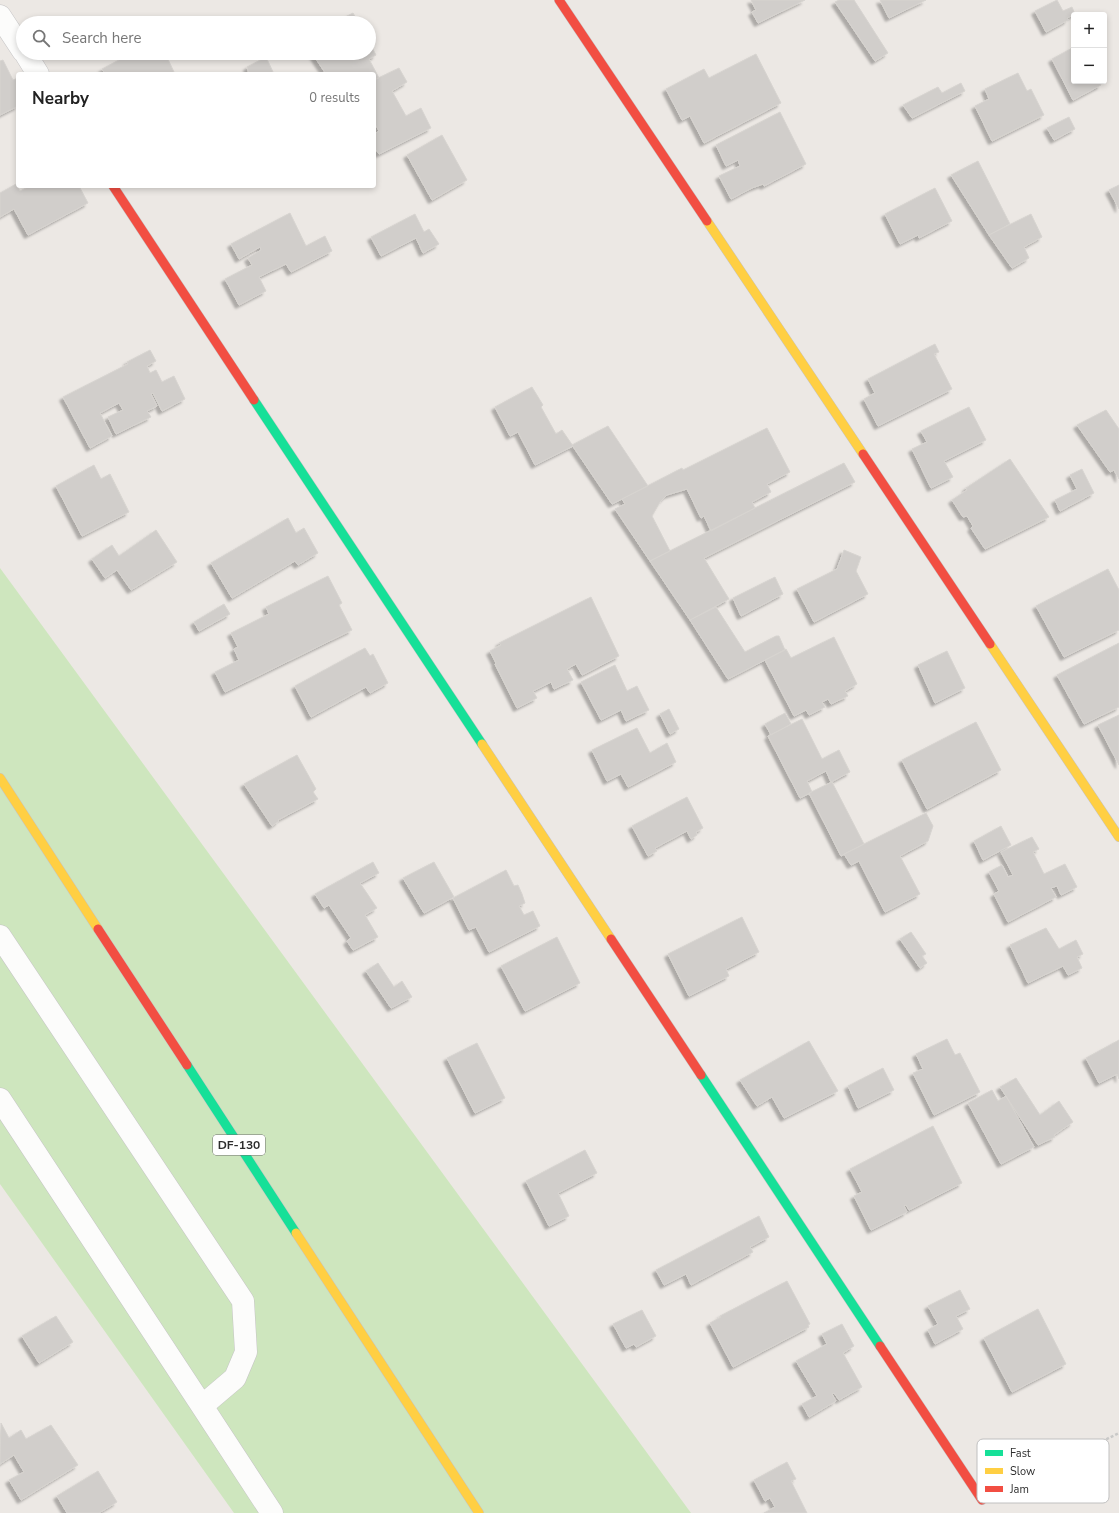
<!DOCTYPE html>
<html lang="en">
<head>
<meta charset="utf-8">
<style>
	body { margin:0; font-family:"Nunito Sans",sans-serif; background:#f6f6f6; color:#222 }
	.controls { position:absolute; right:12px; top:12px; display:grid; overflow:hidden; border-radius:4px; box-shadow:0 2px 6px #0003 }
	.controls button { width:36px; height:36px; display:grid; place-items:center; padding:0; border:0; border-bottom:1px solid #e0e0e0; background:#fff; color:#222; font:20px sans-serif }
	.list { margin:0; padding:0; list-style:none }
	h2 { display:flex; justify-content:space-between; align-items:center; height:52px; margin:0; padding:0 16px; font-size:17px }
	h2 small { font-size:13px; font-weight:400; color:#767676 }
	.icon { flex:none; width:22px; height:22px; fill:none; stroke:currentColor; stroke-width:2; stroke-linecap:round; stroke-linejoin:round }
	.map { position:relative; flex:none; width:1119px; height:1513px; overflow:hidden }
	.search { position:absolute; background:#fff; box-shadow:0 2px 6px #0003; left:16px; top:16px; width:360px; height:44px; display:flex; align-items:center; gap:10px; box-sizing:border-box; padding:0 14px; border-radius:22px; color:#767676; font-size:15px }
	.panel { position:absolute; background:#fff; box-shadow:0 2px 6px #0003; left:16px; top:72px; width:360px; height:116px; border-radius:4px }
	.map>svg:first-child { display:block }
</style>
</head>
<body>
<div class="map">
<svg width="1119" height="1513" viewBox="0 0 1119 1513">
	<defs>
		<filter id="shadow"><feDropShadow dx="-3.5" dy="3.5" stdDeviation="1" flood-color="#0004"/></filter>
	</defs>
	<rect width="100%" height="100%" fill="#ece8e4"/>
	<path fill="#cee6be" d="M0 568 691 1513H234L0 1184Z"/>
	<path fill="#d1cecb" stroke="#d7d4d0" filter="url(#shadow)" d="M751 0H805L758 23 752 12 756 10Z
		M839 0H854L888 53 875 61 835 2Z
		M880 0H926L889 18Z
		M1057 0 1063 11 1072 7 1075 14 1067 18 1068 20 1046 32 1035 11Z
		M353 13 359 23H333Z
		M369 42 376 55 369 59 379 78 374 80V74H326L312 53H369Z
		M1074 47V81H1099L1101 85 1073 100 1052 59Z
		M132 53H165L175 74H105L102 69Z
		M756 54 781 103 704 143 690 116 682 120 666 89 704 69 709 78Z
		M266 57 274 74H249L247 67Z
		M3 60 13 80 18 78V106L0 115V61Z
		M399 68 407 82 392 91 406 116 421 108 431 128 379 154 374 147V134L379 131 374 122V80Z
		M1018 73 1027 91 1031 89 1044 115 992 141 975 106 989 99 985 89Z
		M961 83 965 91 912 118 903 105 938 87 942 93Z
		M780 112 806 164 764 186 763 184 752 188 731 199 719 176 740 166 738 160 726 166 716 145Z
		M1069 117 1075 129 1054 140 1047 128Z
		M442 135 467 180 432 200 407 155Z
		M978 161 1010 224 989 235 951 175Z
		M16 184 20 191 30 186H79L88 203 28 235 14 209 0 217V193Z
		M1119 185V209L1109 190Z
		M935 188 952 221 919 238 918 235 900 244 885 214Z
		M290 213 306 246 325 236 332 251 291 272 286 264 259 277 266 291 239 305 225 279 252 265 248 258 261 250 260 247 239 259 231 244Z
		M415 214 424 232 429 229 439 244 423 253 416 238 381 256 371 237Z
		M1031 214 1042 237 1024 247 1029 258 1012 268 989 235Z
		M935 344 939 352 934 354 952 389 878 426 864 399 875 393 868 379Z
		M150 350 156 361 147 366 150 373 156 370 162 382 174 376 185 399 162 411 153 393 151 394 157 406 147 411 151 417 116 434 108 417 123 410 119 403 100 413 112 436 90 448 63 397 128 364 127 362Z
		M532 387 543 405 541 407 556 434 562 430 573 446 535 465 518 432 510 436 495 407Z
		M969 407 986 440 944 461 953 477 931 488 912 449 927 442 921 431Z
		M1106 410 1119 429V479L1114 470 1110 472 1077 425Z
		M608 426 648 486 612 504 572 445Z
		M767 428 790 472 767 484 771 492 752 502 755 508 711 531 704 516 701 518 687 489 667 495 660 502 652 516 670 551 650 561 615 509 625 504 622 499 682 468 683 470Z
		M1010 459 1049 517 985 549 971 528 973 526 967 516 963 517 952 500 967 490 966 488Z
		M844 463 855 482 704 558 729 599 690 620 650 561Z
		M94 465 101 479 110 474 129 512 82 536 56 486Z
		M1082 469 1094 493 1060 511 1055 500 1077 489 1070 475Z
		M288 518 296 533 304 528 318 553 298 565 295 561 232 598 211 563Z
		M156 530 177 562 131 590 117 570 105 578 92 559 112 545 119 556Z
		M844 550 861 557 856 571 868 594 814 622 797 589 837 569Z
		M1108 569 1119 590V630L1064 657 1036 606Z
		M328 576 342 603 339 605 352 630 225 692 215 672 239 660 234 649 238 647 231 633 269 614 266 607Z
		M775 577 783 594 741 616 733 598Z
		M591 597 619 656 582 675 576 664 567 669 573 680 554 689 551 682 533 691 537 698 517 708 495 664 496 663 490 651 501 645 499 643Z
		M224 604 230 614 199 631 194 622Z
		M716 607 745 652 776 636H779L785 650 728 679 690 620Z
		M834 637 857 684 845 691 848 696 831 704 828 699 822 702 825 707 809 715 806 710 794 716 765 660 786 649 791 658Z
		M1119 643V707L1084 724 1057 675Z
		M365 648 370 656 373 654 388 683 370 693 366 687 311 717 295 686Z
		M947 651 965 688 935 703 918 665Z
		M615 665 627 691 637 686 649 710 626 721 621 710 601 720 581 682Z
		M669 709 679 729 670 734 660 714Z
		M785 713 791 724 771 735 765 724Z
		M1119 715V765L1098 725Z
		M802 719 822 759 839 750 850 772 831 782 826 771 807 781 812 792 800 798 768 736Z
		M976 722 1001 770 927 809 902 760Z
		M637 728 650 753 667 743 676 762 628 787 621 774 607 781 592 750Z
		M297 755 316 789 313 792 318 799 278 820 279 821 272 826 244 784Z
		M832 782 864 844 841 856 809 793Z
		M687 797 703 828 696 832 697 835 691 839 687 831 655 848 657 851 648 856 632 826Z
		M926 813 933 826 928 841 900 856 920 894 885 912 859 861 851 865 844 854Z
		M1001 826 1011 845 983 860 974 841Z
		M1032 837 1039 849 1033 852 1044 874 1065 864 1077 887 1061 895 1057 886 1051 888 1056 897 1008 922 994 894 999 891 989 872 1002 865 1008 877 1013 875 1001 852Z
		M373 862 379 873 360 883 377 908 365 915 378 937 353 950 347 941 351 938 329 905 324 908 315 894Z
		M434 862 454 897 424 913 403 878Z
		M506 870 514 886 518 885 522 894 525 903 519 906 524 915 533 911 540 926 489 952 476 927 469 930 453 898Z
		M742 917 759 952 726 969 729 976 689 996 668 954Z
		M1046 928 1059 949 1076 940 1083 954 1077 957 1082 968 1068 975 1063 966 1028 983 1010 945Z
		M911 932 926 954 922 956 927 963 920 968 900 939Z
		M557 937 580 983 525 1011 501 966Z
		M378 963 394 987 402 981 412 997 391 1008 366 971Z
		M947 1039 955 1055 960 1053 980 1092 934 1115 913 1073 923 1069 916 1054Z
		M1119 1040V1079L1117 1074 1099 1083 1086 1058Z
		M809 1041 838 1091 784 1118 772 1097 757 1106 740 1080Z
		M477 1043 505 1098 475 1113 447 1058Z
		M883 1068 894 1090 858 1108 848 1086Z
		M1016 1078 1040 1115 1059 1101 1073 1122 1054 1135 1055 1137 1038 1145 1000 1087Z
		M992 1090 998 1101 1006 1096 1034 1147 1001 1164 968 1103Z
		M933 1126 962 1183 909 1210 906 1205 904 1206 907 1212 871 1230 854 1196 862 1192 850 1169Z
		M585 1150 597 1173 558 1193 569 1216 549 1226 526 1181Z
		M759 1216 769 1237 750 1247 753 1252 691 1285 686 1274 664 1285 656 1270Z
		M787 1281 810 1324 808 1325 809 1327 733 1367 710 1323 721 1317 720 1316Z
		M960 1290 970 1309 956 1316 963 1329 935 1344 928 1330 938 1324 928 1306Z
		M1038 1309 1066 1364 1012 1392 984 1338Z
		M642 1310 656 1336 636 1347 634 1344 626 1348 613 1324Z
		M56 1316 73 1342 39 1363 22 1336Z
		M842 1324 854 1346 843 1353 862 1387 839 1400 834 1393 832 1394 836 1401 809 1417 802 1404 817 1396 796 1361 827 1344 822 1334Z
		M1 1423 9 1438 21 1430 26 1439 51 1425 78 1465 21 1500 9 1480 24 1472 14 1455 0 1464Z
		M787 1462 796 1479 791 1481 807 1513H764L775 1507 770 1498 765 1501 754 1480Z
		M98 1471 117 1502 99 1513H67L57 1496Z"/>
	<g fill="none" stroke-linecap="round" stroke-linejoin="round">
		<g stroke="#c5c4c5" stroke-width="23">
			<path id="street" d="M0 16 23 51
				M25 53 38 74
				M0 936 243 1301 246 1352 235 1378 202 1406 272 1513
				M0 1099 202 1406"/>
		</g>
		<g stroke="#c5c4c5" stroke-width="10">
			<path id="fast" d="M254 400 482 744
				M187 1065 296 1233
				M701 1075 880 1346"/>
		</g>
		<g stroke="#c5c4c5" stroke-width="10">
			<path id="slow" d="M707 221 863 454
				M990 644 1119 837
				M482 744 611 939
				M0 778 98 929
				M296 1233 479 1513"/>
		</g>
		<g stroke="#c5c4c5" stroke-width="10">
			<path id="jam" d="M559 0 707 221
				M113 186 254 400
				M863 454 990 644
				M98 929 187 1065
				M611 939 701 1075
				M880 1346 982 1500"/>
		</g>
		<path stroke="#c9c9c8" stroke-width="2.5" stroke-dasharray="3 2" stroke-linecap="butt" d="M1003 1490 1119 1433"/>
		<use href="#street" stroke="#fcfcfb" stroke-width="22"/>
		<use href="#fast" stroke="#16e098" stroke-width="9"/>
		<use href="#slow" stroke="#ffcf43" stroke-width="9"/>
		<use href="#jam" stroke="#f24e42" stroke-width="9"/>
	</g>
	<g text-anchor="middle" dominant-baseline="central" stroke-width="3.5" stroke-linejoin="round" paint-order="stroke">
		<rect fill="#fff" stroke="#6d6d6d" stroke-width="1" x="213" y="1135" width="52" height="20" rx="3"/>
		<g font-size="12" font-weight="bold" fill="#2e2e2e">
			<text x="239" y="1145">DF-130</text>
		</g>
	</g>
	<rect x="977" y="1439" width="132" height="64" rx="6" fill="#fff" stroke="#c0c0c0" stroke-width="1"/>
	<rect x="985" y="1450" width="18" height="6" fill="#16e098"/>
	<rect x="985" y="1468" width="18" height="6" fill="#ffcf43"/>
	<rect x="985" y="1486" width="18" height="6" fill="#f24e42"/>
	<g font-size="11" fill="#2e2e2e">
		<text x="1010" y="1457">Fast</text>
		<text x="1010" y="1475">Slow</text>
		<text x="1010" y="1493">Jam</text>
	</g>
</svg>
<div class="controls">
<button>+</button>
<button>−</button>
</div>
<div class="search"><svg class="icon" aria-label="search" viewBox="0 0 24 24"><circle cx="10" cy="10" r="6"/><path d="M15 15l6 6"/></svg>Search here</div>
<section class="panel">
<h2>Nearby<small>0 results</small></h2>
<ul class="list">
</ul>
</section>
</div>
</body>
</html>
